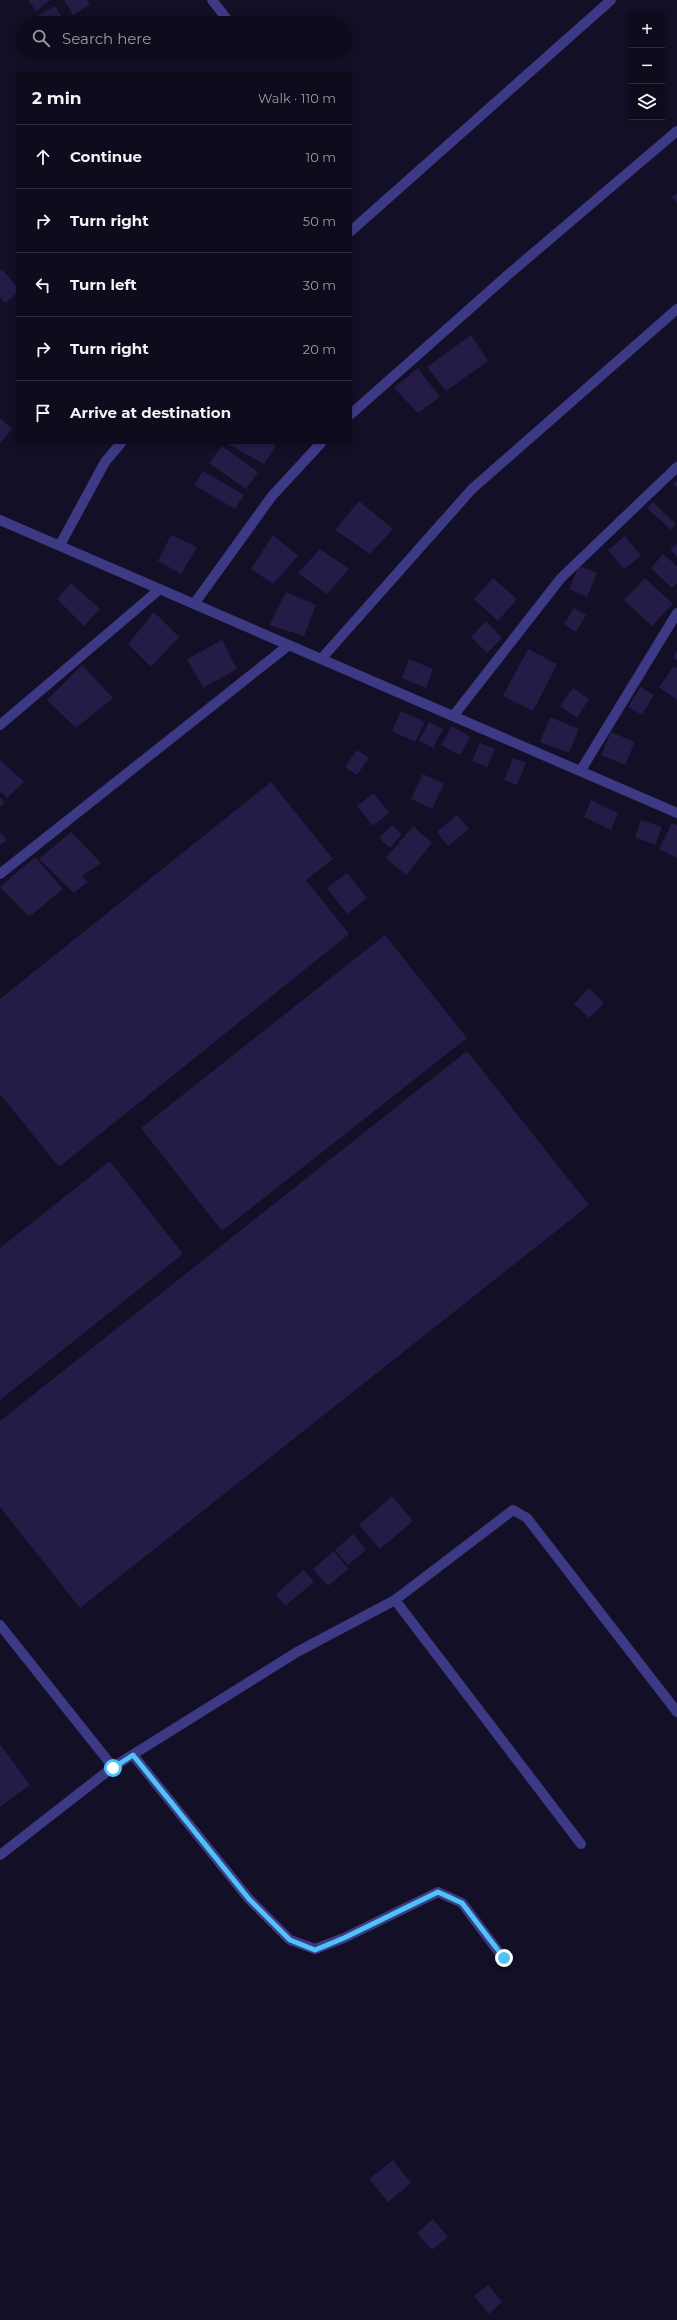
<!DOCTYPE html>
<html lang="en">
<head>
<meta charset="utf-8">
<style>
	body { margin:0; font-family:Montserrat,sans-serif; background:#1c1929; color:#f1f3f6 }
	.controls { position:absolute; right:12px; top:12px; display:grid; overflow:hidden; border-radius:0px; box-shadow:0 2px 6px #0003 }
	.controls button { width:36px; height:36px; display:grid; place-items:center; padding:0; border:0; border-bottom:1px solid #2e2b3b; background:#0e0b1c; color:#f1f3f6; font:20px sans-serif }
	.stop { position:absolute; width:12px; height:12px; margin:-9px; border:3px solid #4fc3f7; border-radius:50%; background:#fff }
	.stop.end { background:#4fc3f7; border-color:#fff; box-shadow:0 1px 4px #0008 }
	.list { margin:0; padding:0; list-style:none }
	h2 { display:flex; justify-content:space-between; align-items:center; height:52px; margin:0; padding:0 16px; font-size:17px }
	h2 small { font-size:13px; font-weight:400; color:#9b9ba3 }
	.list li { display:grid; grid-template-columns:26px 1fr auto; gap:12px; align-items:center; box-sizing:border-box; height:64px; padding:0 16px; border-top:1px solid #2e2b3b }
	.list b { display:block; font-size:15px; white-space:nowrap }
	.list em { font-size:13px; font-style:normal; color:#9b9ba3 }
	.icon { flex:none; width:22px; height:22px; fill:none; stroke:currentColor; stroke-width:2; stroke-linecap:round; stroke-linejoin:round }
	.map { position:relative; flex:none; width:677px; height:2320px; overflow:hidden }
	.search { position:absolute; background:#0e0b1c; box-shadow:0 2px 6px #0003; left:16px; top:16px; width:336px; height:44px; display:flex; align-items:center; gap:10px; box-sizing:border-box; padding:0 14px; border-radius:22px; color:#9b9ba3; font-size:15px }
	.panel { position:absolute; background:#0e0b1c; box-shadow:0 2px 6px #0003; left:16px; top:72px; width:336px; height:372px; border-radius:0px }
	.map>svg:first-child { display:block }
</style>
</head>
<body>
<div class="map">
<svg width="677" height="2320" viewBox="0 0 677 2320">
	<rect width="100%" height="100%" fill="#130f26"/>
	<path fill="#241b47" d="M28 0H50L36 11Z
		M64 0H88L90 4 73 15Z
		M55 6 64 21 61 23H44L39 15Z
		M677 193V204L672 197Z
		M2 269 17 287V293L5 303 0 297V271Z
		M471 335 488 361 446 391 427 367Z
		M418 368 440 397 418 413 394 388Z
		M0 418 12 429 0 443Z
		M226 443H271L276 446 264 464Z
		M222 446 258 472 246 489 209 463Z
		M203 471 244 495 235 509 194 485Z
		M677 480V488L673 484Z
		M359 501 393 529 370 554 335 530Z
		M653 502 676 524 671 530 647 508Z
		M171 535 197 547 181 574 158 561Z
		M273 535 298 556 273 584 251 569Z
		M625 536 641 556 624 569 608 550Z
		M677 544V557L670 549Z
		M320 549 349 569 327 594 298 573Z
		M663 554 677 566V583L672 588 651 568Z
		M579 566 597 573 587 597 569 589Z
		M493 578 517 599 498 621 474 599Z
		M645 578 673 604 652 626 624 600Z
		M71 583 100 609 84 626 57 599Z
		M286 592 316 605 304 636 269 625Z
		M574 608 586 615 576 632 564 624Z
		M154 612 179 637 151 667 128 644Z
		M486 621 502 638 487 653 471 637Z
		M222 640 237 669 203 688 187 659Z
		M528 649 557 664 533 711 503 696Z
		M677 651V660L673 658Z
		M409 659 433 669 426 688 402 678Z
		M82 665 113 698 76 728 47 700Z
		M674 666 677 668V700L659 687Z
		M640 687 654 695 642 715 628 707Z
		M573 688 589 699 577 718 560 706Z
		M401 711 425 722 415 742 392 731Z
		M550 717 579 729 569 753 540 742Z
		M429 722 443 729 433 748 419 740Z
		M452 726 470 737 460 755 441 745Z
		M611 732 635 742 625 765 601 755Z
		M480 743 495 749 487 767 472 761Z
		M357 750 369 758 357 775 345 767Z
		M513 758 526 763 517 785 504 780Z
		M0 760 24 782 7 798 0 791Z
		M423 774 444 784 432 809 411 799Z
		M271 782 333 859 306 880 349 934 59 1167 0 1094V999Z
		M374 793 389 813 373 826 357 806Z
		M0 797 5 802 0 807Z
		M591 800 618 813 611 830 584 817Z
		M457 815 469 829 448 846 437 832Z
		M641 820 662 827 655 845 635 837Z
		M672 823 677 825V858L659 849Z
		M392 825 402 834 390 848 379 838Z
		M413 826 432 843 406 875 386 858Z
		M0 832 7 840 0 845Z
		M71 832 101 863 82 876 88 882 74 893 39 859Z
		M35 857 63 889 29 917 0 887Z
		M347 873 367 898 347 914 327 888Z
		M385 935 467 1038 222 1231 141 1128Z
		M589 988 604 1003 589 1018 574 1004Z
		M467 1051 589 1205 80 1608 0 1507V1421Z
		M110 1161 183 1254 0 1400V1248Z
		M392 1496 413 1521 380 1549 359 1525Z
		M353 1534 366 1550 348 1565 335 1550Z
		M334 1551 348 1569 328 1586 313 1569Z
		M304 1570 314 1582 285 1606 276 1594Z
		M0 1744 30 1785 0 1807Z
		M393 2160 411 2183 388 2202 369 2179Z
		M433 2219 448 2237 432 2250 417 2233Z
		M488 2285 502 2302 489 2314 474 2296Z"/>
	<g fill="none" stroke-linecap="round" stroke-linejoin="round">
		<path stroke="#3d3a85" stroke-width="10" d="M0 1625 113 1767"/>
		<path stroke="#3d3a85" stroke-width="10" d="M212 0 230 23
			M351 231 611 0
			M351 414 510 273 677 131
			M0 520 677 813
			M60 545 105 462 121 443
			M194 604 272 496 321 443
			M322 658 472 489 677 309
			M454 715 561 578 677 467
			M0 725 160 589
			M581 770 677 613
			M0 874 289 645
			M395 1600 581 1844
			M133 1755 249 1899 290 1940 315 1949 344 1938 438 1892 462 1903 504 1959
			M0 1855 113 1767 297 1652 395 1600 513 1510 527 1518 677 1712"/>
	</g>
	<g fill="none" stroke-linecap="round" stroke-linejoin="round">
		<path stroke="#4fc3f7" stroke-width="5" d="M113 1768 133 1755 249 1899 290 1940 315 1950 344 1938 438 1892 462 1903 504 1958"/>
	</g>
</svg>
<div class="controls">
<button>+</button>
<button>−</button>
<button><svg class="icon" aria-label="layers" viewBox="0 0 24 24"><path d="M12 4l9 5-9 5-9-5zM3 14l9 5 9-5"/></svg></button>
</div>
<div class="stop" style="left:113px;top:1768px"></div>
<div class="stop end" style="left:504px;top:1958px"></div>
<div class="search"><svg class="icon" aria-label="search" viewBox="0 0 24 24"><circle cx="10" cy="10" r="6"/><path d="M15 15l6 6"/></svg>Search here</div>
<section class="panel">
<h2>2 min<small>Walk · 110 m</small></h2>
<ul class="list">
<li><svg class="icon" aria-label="ahead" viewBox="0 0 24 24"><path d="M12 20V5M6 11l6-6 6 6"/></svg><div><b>Continue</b></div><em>10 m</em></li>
<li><svg class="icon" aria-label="right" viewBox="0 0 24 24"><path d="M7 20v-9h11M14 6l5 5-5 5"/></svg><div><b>Turn right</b></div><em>50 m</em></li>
<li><svg class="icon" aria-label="left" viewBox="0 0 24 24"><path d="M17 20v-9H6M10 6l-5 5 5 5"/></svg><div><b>Turn left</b></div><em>30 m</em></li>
<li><svg class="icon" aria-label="right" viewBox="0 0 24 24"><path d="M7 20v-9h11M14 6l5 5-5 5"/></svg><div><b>Turn right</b></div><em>20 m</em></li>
<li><svg class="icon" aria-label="arrive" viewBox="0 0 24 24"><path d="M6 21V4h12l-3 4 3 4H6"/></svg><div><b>Arrive at destination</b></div></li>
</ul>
</section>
</div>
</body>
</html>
